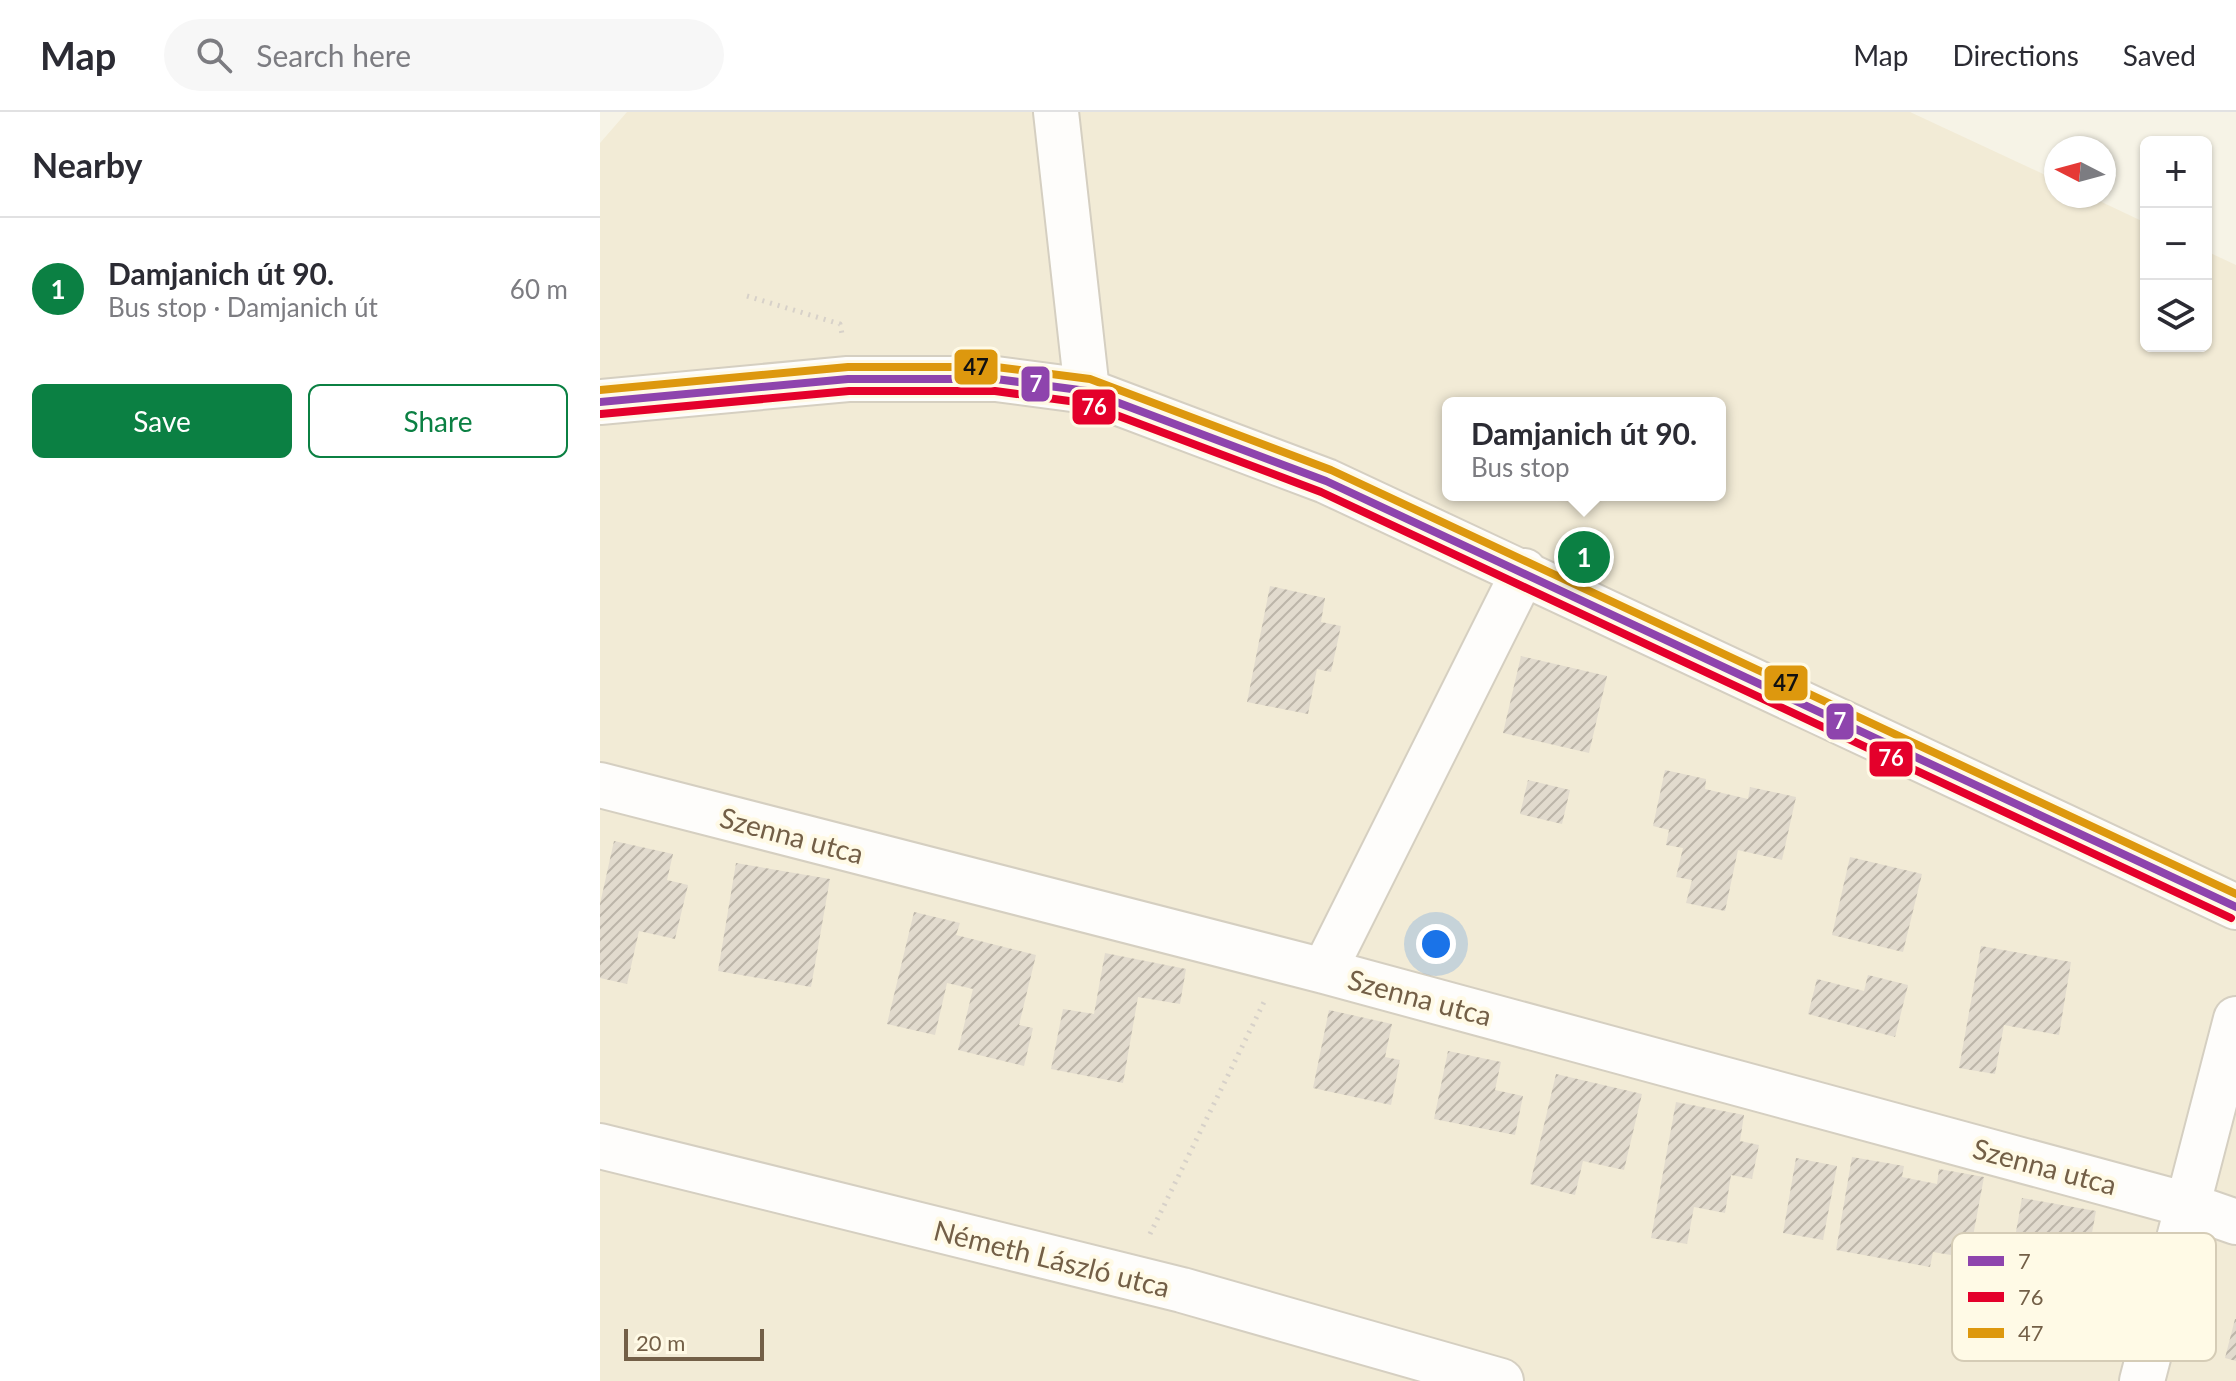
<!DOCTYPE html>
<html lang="en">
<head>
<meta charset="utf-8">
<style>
	body { margin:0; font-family:Lato,sans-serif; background:#f7f7f7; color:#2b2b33 }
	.controls { position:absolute; right:24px; top:24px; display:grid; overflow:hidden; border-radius:12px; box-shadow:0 2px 6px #0004 }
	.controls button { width:72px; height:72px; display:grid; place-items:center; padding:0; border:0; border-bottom:2px solid #e1e1e2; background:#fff; color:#2b2b33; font:40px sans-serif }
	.compass { position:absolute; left:1444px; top:24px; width:72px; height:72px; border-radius:50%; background:#fff; box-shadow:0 2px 6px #0004; rotate:276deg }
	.scale { position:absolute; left:24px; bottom:20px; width:140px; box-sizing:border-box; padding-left:8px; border:4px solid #735f47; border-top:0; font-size:22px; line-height:28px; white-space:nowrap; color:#735f47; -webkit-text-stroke:6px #fffae6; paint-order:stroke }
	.you { position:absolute; left:836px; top:832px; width:28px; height:28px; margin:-20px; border:6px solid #fff; border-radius:50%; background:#1a73e8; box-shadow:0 0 0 12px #1a73e833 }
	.badge { display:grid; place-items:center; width:52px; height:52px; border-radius:50%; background:#0b8043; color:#fff; font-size:26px; font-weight:700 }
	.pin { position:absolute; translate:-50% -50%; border:4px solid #fff; box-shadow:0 2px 8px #0006 }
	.popup { position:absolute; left:842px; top:285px; width:284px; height:104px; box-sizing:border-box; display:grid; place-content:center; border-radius:12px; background:#fff; filter:drop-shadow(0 2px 6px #0005); font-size:26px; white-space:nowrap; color:#7c7c81 }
	.popup b { font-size:30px; color:#2b2b33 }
	.popup::after { content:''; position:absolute; left:50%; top:100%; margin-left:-16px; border:16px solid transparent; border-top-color:#fff }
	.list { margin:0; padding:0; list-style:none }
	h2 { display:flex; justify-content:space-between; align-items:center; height:104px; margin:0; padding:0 32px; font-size:34px }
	h2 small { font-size:26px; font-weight:400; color:#7c7c81 }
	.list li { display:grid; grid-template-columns:52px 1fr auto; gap:24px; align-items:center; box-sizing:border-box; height:144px; padding:0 32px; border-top:2px solid #e1e1e2 }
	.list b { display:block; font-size:30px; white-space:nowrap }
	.list p { margin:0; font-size:26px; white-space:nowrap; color:#7c7c81 }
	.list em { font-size:26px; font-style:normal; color:#7c7c81 }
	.actions { display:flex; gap:16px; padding:24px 32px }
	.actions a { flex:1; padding:18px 0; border:2px solid #0b8043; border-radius:12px; text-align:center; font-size:28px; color:#0b8043 }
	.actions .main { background:#0b8043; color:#fff }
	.icon { flex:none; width:44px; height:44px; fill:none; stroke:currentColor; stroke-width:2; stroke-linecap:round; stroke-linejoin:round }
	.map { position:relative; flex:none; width:1636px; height:1269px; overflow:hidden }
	header { display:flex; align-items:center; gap:48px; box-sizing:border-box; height:112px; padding:0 40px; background:#fff; border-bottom:2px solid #e1e1e2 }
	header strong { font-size:38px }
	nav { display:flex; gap:44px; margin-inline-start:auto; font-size:28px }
	.search { width:560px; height:72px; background:#f7f7f7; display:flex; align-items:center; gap:20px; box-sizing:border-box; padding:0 28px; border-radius:44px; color:#7c7c81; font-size:30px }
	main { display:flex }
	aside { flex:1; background:#fff }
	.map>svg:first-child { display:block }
</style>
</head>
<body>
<header>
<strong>Map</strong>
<div class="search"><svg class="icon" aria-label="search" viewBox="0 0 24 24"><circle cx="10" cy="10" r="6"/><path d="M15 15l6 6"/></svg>Search here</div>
<nav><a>Map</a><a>Directions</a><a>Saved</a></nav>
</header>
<main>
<aside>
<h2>Nearby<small></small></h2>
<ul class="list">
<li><span class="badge">1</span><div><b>Damjanich út 90.</b><p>Bus stop · Damjanich út</p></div><em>60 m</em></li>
</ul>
<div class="actions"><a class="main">Save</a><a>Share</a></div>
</aside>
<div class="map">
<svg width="1636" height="1269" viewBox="0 0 1636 1269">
	<defs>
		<pattern id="building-hatch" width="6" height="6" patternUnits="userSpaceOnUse" patternTransform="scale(2)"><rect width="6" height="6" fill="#e2dbce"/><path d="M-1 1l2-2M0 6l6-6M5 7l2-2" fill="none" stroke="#bcb5a9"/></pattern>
	</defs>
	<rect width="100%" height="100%" fill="#f6f3e6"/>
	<path fill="#f2ebd6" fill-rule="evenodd" d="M27 0H1310L1456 68V84H1489L1546 111V234H1606V139L1636 153V1269H0V31ZM848 291H1120V383H848Z"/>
	<path fill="url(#building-hatch)" d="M670 474 725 486 721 510 741 514 731 560 717 557 708 602 647 590Z
		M921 544 1007 564 989 641 903 621Z
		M1065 658 1106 667 1105 677 1148 687 1150 675 1196 685 1182 748 1138 738 1125 799 1086 791 1092 768 1076 765 1083 736 1066 733 1069 718 1053 714Z
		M928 668 970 678 962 712 920 702Z
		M14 729 73 742 67 768 88 773 75 827 39 819 27 872 0 866V792Z
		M1250 745 1322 762 1303 840 1232 823Z
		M136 751 230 767 211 875 118 859Z
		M314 800 360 811 356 823 436 843 419 913 433 916 424 954 358 938 373 877 347 871 335 923 287 912Z
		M1381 834 1471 850 1459 923 1404 913 1395 962 1359 956Z
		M505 841 586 857 580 892 538 885 523 971 451 957 463 897 494 902Z
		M1268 863 1308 873 1295 925 1208 902 1217 867 1264 879Z
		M729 898 792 912 785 945 800 948 791 993 713 976Z
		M848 939 901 950 895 978 923 984 915 1023 834 1007Z
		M956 962 1042 982 1024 1058 983 1049 975 1083 930 1072Z
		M1076 990 1144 1003 1140 1029 1159 1033 1152 1067 1131 1063 1125 1101 1094 1095 1087 1132 1051 1126Z
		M1252 1045 1304 1054 1302 1065 1337 1072 1339 1057 1384 1065 1369 1146 1333 1140 1330 1155 1236 1138Z
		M1196 1046 1237 1054 1223 1128 1183 1121Z
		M1422 1086 1496 1099 1482 1176 1437 1167 1432 1193 1404 1188Z
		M1635 1207H1636V1249L1625 1246Z"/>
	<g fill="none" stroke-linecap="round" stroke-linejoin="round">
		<g stroke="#d5cfc1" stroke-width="48">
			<path id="minor" d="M456 0 487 279
				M0 673 724 859 1587 1093 1636 1110
				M724 859 924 459
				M0 1034 582 1178 901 1269
				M1542 1269 1636 907"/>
		</g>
		<g stroke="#d5cfc1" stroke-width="48">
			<path id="tertiary" d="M0 290 248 267H396L487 279 726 369 1636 795"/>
		</g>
		<path stroke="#d7d1c9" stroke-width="5" stroke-dasharray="2 6" stroke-linecap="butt" d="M147 184 240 212 242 222
			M550 1122 664 890"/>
		<use href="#minor" stroke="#fefdfb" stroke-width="44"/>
		<use href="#tertiary" stroke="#fefdfb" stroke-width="44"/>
		<g stroke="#fffae6" stroke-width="14">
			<path id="bus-1" d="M0 290 248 267H396L487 279 726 369 1636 795"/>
		</g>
		<g stroke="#fffae6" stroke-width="14">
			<path id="bus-2" d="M1 302 249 279H395L484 291 721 380 1631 806"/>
		</g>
		<g stroke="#fffae6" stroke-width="14">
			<path id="bus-3" d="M0 278 248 255H396L490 267 731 358 1636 782"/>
		</g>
		<use href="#bus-1" stroke="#8e44ad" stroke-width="8"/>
		<use href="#bus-2" stroke="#e4002b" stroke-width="8"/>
		<use href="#bus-3" stroke="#dd980e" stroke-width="8"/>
	</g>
	<g text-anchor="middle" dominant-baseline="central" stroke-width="8" stroke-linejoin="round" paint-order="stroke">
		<g font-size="28" fill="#735f47" stroke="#fffae6">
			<text transform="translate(192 723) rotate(15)">Szenna utca</text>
			<text transform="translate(820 885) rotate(15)">Szenna utca</text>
			<text transform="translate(1445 1054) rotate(15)">Szenna utca</text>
			<text transform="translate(452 1146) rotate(14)">Németh László utca</text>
		</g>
	</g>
	<rect x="1352" y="1121" width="264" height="128" rx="12" fill="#fffae6" stroke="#d5ccb6" stroke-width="2"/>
	<rect x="1368" y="1144" width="36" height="10" fill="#8e44ad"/>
	<rect x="1368" y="1180" width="36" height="10" fill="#e4002b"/>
	<rect x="1368" y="1216" width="36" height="10" fill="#dd980e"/>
	<g font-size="22" fill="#735f47">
		<text x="1418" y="1157">7</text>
		<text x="1418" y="1193">76</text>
		<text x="1418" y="1229">47</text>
	</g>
	<g stroke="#fffae6" stroke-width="3">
		<rect x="353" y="236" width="46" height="38" rx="8" fill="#dd980e"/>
		<rect x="420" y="253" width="31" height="38" rx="8" fill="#8e44ad"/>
		<rect x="471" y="276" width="46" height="38" rx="8" fill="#e4002b"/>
		<rect x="1163" y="552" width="46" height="38" rx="8" fill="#dd980e"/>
		<rect x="1225" y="590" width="30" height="39" rx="8" fill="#8e44ad"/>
		<rect x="1268" y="628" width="46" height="38" rx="8" fill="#e4002b"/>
	</g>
	<g font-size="22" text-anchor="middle" font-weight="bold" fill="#fff">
		<text x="436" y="280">7</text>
		<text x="494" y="303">76</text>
		<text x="1240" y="617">7</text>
		<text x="1291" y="654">76</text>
	</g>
	<g font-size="22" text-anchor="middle" font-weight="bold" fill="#111">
		<text x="376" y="263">47</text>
		<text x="1186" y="579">47</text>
	</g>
</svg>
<div class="controls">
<button>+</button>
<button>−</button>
<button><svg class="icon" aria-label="layers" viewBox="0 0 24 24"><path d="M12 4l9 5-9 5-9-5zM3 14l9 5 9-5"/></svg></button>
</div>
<svg class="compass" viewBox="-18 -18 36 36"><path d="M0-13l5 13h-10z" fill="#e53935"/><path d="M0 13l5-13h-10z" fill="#7c7c81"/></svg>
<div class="scale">20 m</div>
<div class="you"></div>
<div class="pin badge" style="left:984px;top:445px">1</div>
<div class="popup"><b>Damjanich út 90.</b>Bus stop</div>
</div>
</main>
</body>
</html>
